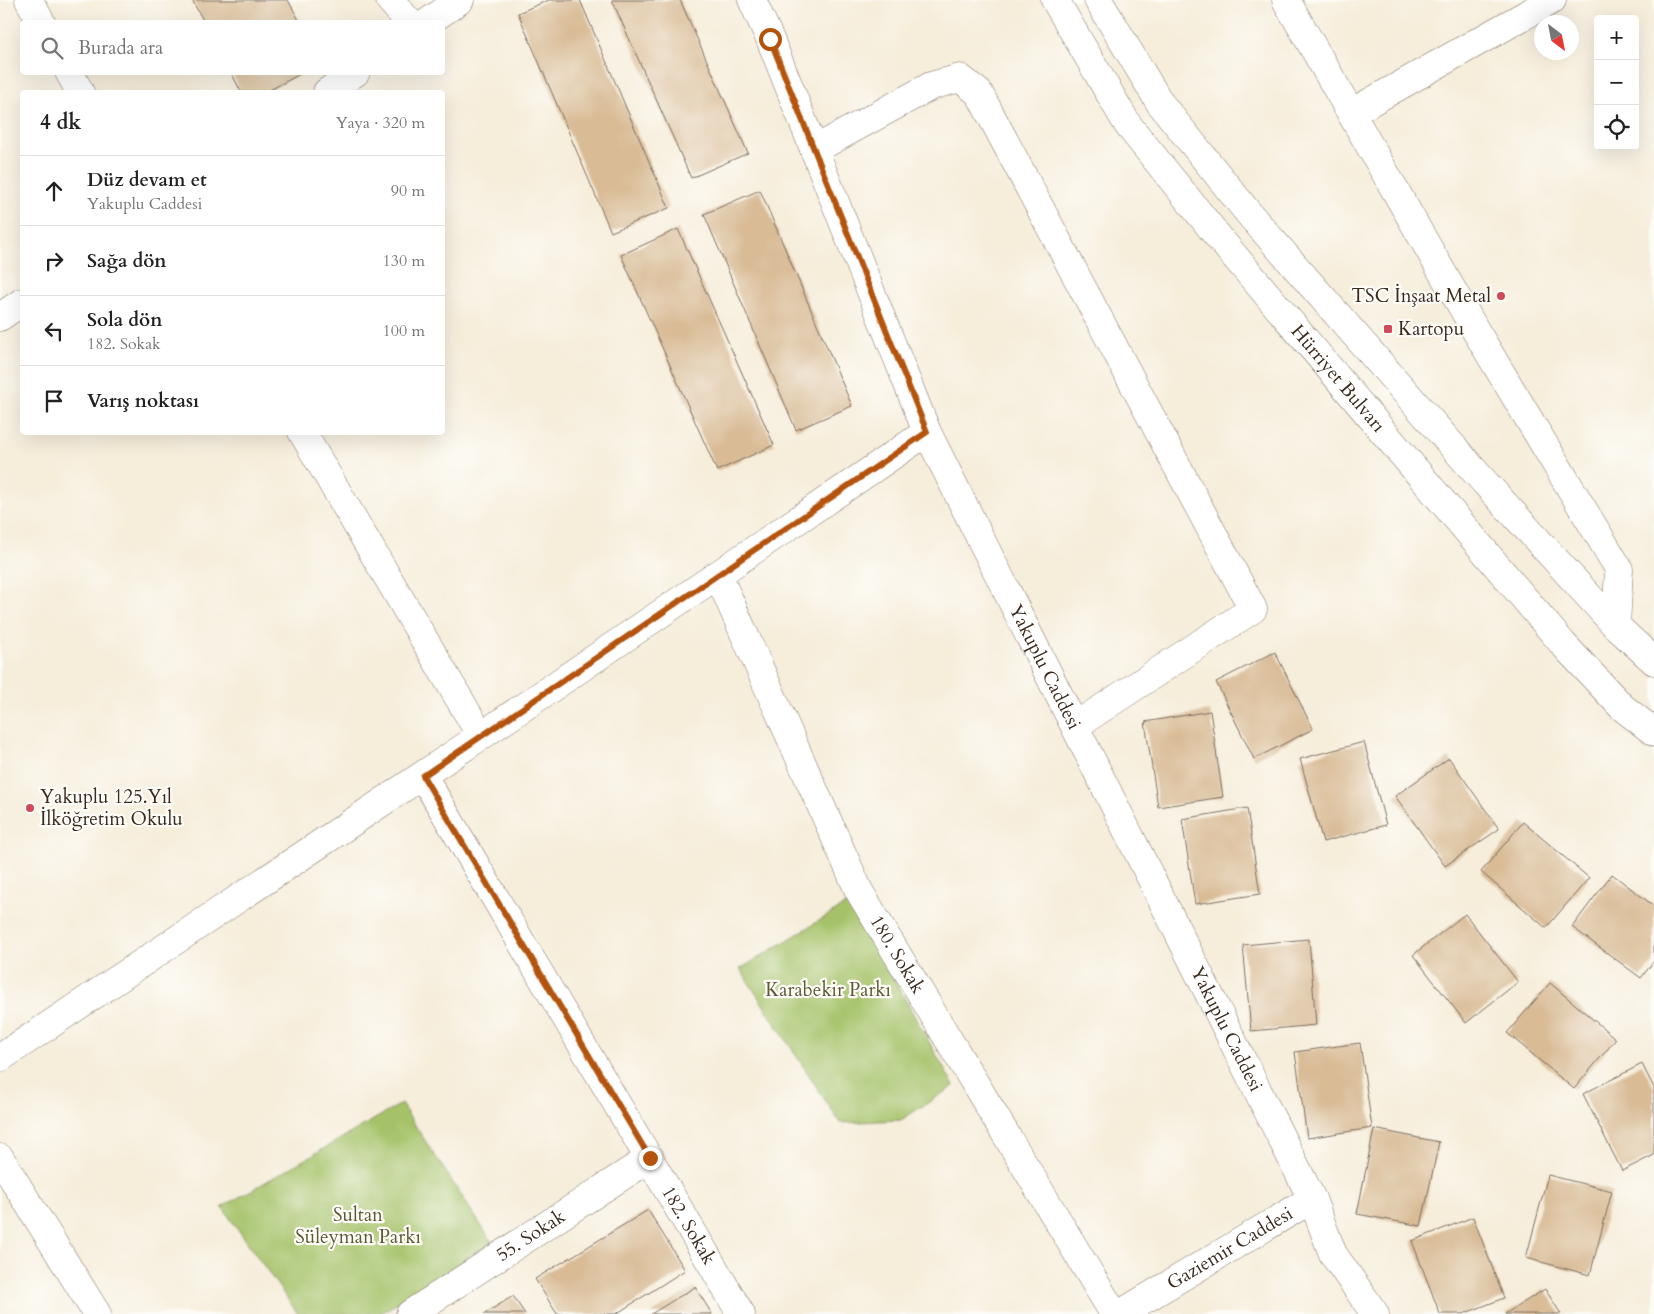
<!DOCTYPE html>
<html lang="tr">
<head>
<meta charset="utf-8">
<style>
	body { margin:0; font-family:Cardo,serif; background:#f2f2f2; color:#222 }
	.controls { position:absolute; right:15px; top:15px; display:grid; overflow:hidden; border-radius:5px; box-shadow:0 5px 20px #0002 }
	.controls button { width:45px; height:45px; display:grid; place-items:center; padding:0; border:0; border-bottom:1px solid #e0e0e0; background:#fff; color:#222; font:25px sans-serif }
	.compass { position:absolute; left:1534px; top:15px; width:45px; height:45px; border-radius:50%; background:#fff; box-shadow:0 5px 20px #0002; rotate:148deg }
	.stop { position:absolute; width:15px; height:15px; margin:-11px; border:4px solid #b45309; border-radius:50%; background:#fff }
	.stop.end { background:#b45309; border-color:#fff; box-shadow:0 1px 5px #0008 }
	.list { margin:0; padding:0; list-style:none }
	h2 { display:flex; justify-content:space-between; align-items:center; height:65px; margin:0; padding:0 20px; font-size:21px }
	h2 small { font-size:16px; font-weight:400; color:#767676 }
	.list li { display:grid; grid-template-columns:32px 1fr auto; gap:15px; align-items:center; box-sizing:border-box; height:70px; padding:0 20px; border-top:1px solid #e0e0e0 }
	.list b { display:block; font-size:19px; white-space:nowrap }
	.list p { margin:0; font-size:16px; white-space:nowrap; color:#767676 }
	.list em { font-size:16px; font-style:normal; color:#767676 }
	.icon { flex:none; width:28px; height:28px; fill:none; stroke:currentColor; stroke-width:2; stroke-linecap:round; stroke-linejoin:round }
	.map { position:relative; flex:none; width:1654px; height:1314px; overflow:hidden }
	.search { position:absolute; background:#fff; box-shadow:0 5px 20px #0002; left:20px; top:20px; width:425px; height:55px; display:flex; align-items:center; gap:12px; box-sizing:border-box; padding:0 18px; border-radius:5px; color:#767676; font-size:19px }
	.panel { position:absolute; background:#fff; box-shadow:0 5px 20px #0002; left:20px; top:90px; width:425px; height:345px; border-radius:5px }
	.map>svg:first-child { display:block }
</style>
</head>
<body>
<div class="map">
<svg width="1654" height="1314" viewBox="0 0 1654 1314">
	<rect width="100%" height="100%" fill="#fdfcf7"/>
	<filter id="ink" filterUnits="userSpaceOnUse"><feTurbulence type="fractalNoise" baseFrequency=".02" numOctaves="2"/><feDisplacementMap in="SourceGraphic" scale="10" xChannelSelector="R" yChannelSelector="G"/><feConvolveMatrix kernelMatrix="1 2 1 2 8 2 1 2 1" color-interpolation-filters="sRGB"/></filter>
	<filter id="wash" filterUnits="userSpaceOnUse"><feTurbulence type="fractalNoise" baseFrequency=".0096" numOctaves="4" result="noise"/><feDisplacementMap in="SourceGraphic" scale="20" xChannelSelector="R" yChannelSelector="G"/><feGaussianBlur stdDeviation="1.12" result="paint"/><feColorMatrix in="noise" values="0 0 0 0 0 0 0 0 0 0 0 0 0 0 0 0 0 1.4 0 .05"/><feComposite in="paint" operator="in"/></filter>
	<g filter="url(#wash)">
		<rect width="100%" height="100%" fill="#f6edda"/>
		<path fill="#a5c269" stroke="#707644" d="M850 902 954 1086 901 1120 840 1123 740 969Z
			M401 1104 492 1242 380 1314H298L222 1207Z"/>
		<g id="blocks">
			<path fill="#d9bc96" d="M192 0H288L300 22H204Z
				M549 0H580L669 208 611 232 518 13Z
				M612 0H680L748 153 691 178Z
				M231 72H304L266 92H241Z
				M760 190 852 406 796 430 704 214Z
				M678 229 774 445 717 471 621 255Z
				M1275 652 1313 729 1254 759 1216 682Z
				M1210 711 1223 797 1158 807 1145 722Z
				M1364 742 1386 825 1323 842 1300 759Z
				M1449 758 1499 829 1445 866 1395 796Z
				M1247 808 1260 894 1195 904 1182 819Z
				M1523 822 1589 878 1546 928 1481 872Z
				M1612 874 1654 906V961L1641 978 1572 927Z
				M1465 914 1518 982 1466 1023 1413 955Z
				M1309 939 1316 1025 1251 1031 1243 945Z
				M1550 983 1616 1039 1574 1089 1507 1033Z
				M1360 1043 1372 1128 1307 1138 1295 1052Z
				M1642 1064 1654 1088V1155L1622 1171 1583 1094Z
				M1374 1129 1439 1142 1421 1226 1357 1214Z
				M1548 1175 1612 1191 1590 1275 1526 1258Z
				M648 1210 685 1270 616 1314H557L535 1279Z
				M1473 1217 1504 1298 1463 1314H1440L1412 1241Z
				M695 1287 712 1314H651Z
				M1545 1289 1561 1314H1505Z
				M513 1296 525 1314H484Z"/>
		</g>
	</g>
	<g filter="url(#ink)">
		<use href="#blocks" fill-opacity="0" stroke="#7c6e60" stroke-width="1"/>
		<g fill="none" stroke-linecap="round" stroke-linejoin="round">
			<g stroke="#7c6e60" stroke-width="29">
				<g id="street">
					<path d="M29 0 41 22"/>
					<path d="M390 0 409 22"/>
					<path d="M428 22 460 0"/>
					<path d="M69 72 80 92"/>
					<path d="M327 92 356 72"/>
					<path d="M1351 113 1552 0"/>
					<path d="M814 150 931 86 960 78 979 93 1253 609 1075 726"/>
					<path d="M0 317 22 302"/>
					<path d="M302 432 481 736"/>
					<path id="s1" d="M718 575 859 891 1114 1314"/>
					<path id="s2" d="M423 776 741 1314"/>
					<path d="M0 1058 481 736 927 432"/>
					<path id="s3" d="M410 1314 650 1158"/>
					<path id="s4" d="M1120 1314 1312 1199"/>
				</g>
			</g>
			<g stroke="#7c6e60" stroke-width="29">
				<g id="secondary">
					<path id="s5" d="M752 0 770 39 927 432 1312 1199 1333 1254 1375 1314"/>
					<path d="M1286 0 1477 333 1619 569 1616 626"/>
					<path d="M0 1158 97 1314"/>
				</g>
			</g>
			<g stroke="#7c6e60" stroke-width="29">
				<g id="primary">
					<path id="s6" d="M1055 0 1128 125 1220 239 1563 644 1622 707 1654 732"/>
					<path d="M1098 0 1160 103 1250 215 1478 475 1616 626 1654 661"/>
				</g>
			</g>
			<use href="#street" stroke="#fff" stroke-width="28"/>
			<use href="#secondary" stroke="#fff" stroke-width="28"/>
			<use href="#primary" stroke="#fff" stroke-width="28"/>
		</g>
	</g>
	<g fill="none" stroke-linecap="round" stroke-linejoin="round" filter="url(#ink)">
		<path stroke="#b45309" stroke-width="6" d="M650 1158 423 776 927 432 770 39"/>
	</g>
	<g fill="#d1495b" stroke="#fdfcf7" stroke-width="2">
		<circle cx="1501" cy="296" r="5"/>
		<rect x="1383" y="324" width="10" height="10" rx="2.5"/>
		<circle cx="30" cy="808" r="5"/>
	</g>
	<g text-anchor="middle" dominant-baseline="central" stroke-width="4.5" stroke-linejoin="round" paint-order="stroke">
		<g font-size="19" fill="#3b2a1e" stroke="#fdfcf7" text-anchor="start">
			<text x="1491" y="296" text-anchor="end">TSC İnşaat Metal</text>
			<text x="1398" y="329">Kartopu</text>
			<text x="40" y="797">Yakuplu 125.Yıl<tspan x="40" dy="22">İlköğretim Okulu</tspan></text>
		</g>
		<g font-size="19" fill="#3b2a1e" stroke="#fdfcf7">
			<text stroke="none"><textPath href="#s6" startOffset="474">Hürriyet Bulvarı</textPath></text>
			<text stroke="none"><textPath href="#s5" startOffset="729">Yakuplu Caddesi</textPath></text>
			<text stroke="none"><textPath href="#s1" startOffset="420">180. Sokak</textPath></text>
			<text stroke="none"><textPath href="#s5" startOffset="1134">Yakuplu Caddesi</textPath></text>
			<text stroke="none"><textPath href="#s2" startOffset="522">182. Sokak</textPath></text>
			<text stroke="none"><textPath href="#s3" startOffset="144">55. Sokak</textPath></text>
			<text stroke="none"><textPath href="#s4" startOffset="128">Gaziemir Caddesi</textPath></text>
		</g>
		<g font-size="19" fill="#5b5834" stroke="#fdfcf7">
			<text x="828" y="990">Karabekir Parkı</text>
			<text x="358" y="1215">Sultan<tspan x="358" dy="22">Süleyman Parkı</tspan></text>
		</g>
	</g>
</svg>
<div class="controls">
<button>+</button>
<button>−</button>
<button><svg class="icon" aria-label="locate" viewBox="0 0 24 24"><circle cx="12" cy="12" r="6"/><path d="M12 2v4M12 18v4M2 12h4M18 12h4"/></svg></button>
</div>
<svg class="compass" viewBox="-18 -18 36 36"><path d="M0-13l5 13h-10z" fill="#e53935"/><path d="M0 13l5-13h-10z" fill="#767676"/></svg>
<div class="stop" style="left:770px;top:39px"></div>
<div class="stop end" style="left:650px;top:1158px"></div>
<div class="search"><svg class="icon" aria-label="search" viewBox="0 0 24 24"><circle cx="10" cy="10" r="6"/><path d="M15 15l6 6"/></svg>Burada ara</div>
<section class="panel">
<h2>4 dk<small>Yaya · 320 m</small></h2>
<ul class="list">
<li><svg class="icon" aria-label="ahead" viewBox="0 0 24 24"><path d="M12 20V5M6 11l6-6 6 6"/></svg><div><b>Düz devam et</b><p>Yakuplu Caddesi</p></div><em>90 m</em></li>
<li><svg class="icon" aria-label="right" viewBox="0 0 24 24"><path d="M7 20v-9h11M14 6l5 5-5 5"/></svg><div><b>Sağa dön</b></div><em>130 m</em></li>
<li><svg class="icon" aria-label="left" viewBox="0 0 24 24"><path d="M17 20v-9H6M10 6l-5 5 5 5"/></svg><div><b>Sola dön</b><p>182. Sokak</p></div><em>100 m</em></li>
<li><svg class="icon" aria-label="arrive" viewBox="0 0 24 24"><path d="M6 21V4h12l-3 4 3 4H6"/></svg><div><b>Varış noktası</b></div></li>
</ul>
</section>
</div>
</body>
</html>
